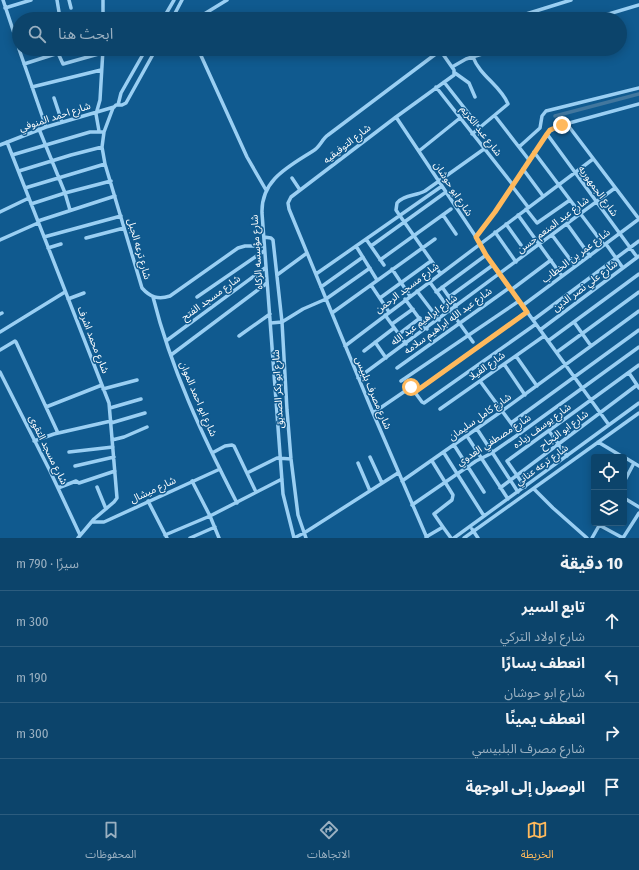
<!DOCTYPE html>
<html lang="ar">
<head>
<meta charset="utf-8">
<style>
	body { margin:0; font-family:"Fira Sans Condensed","Noto Sans Arabic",sans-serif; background:#1a4e73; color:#f1f3f6; direction:rtl }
	.controls { position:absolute; right:12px; bottom:12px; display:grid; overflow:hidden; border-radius:4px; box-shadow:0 2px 10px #0003 }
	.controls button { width:36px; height:36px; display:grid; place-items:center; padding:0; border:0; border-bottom:1px solid #2c5c7e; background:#0c446b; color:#f1f3f6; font:20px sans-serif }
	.stop { position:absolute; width:12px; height:12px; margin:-9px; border:3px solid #ffb95c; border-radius:50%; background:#fff }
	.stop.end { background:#ffb95c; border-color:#fff; box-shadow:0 1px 4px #0008 }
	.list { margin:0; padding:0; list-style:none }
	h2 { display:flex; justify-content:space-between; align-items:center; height:52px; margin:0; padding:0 16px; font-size:17px }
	h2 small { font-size:13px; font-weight:400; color:#9ab0c1 }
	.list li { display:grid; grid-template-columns:26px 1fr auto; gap:12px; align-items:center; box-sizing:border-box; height:56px; padding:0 16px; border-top:1px solid #2c5c7e }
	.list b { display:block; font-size:15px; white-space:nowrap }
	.list p { margin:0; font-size:13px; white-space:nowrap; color:#9ab0c1 }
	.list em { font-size:13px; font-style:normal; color:#9ab0c1 }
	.icon { flex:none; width:22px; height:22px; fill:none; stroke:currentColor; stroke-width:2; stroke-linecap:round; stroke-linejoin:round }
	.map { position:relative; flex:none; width:639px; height:538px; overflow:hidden; direction:ltr }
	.search { position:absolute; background:#0c446b; box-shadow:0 2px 10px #0003; left:12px; right:12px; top:12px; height:44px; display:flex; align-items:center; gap:10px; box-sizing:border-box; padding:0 14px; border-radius:22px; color:#9ab0c1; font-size:15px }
	.sheet { height:276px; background:#0c446b }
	nav { display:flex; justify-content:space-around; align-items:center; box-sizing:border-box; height:56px; border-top:1px solid #2c5c7e; background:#0c446b; font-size:11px; color:#9ab0c1 }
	nav a { display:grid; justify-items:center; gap:2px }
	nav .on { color:#ffb95c }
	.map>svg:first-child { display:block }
</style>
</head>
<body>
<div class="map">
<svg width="639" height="538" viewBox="0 0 639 538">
	<rect width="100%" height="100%" fill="#105a8f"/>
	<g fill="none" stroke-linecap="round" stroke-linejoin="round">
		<path stroke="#42779e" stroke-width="3.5" d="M555 116 639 94"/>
		<path stroke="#9acff3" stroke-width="3.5" d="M3 0 19 48
			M57 0 59 12
			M69 0 71 8
			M5 8 31 0
			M103 19V0
			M163 19 174 0
			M172 19 182 0
			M196 19 227 0
			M510 19 571 0
			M592 19 639 5
			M19 49 46 127
			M156 49 126 103 122 105H116L113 108 104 132 102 147 105 164 142 288C150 297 158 300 170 296L238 248 245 246H264
			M198 49 247 157 266 190
			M58 53 63 64 102 53
			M24 64 71 49
			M452 67 466 59 498 49
			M455 73 469 83 475 97
			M444 82 480 128
			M32 87 101 70
			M436 87 513 185
			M54 98 62 122
			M118 105 121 93 146 49
			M495 116 529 160
			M396 117 476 237 486 255 609 425
			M567 124 639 219
			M39 129 65 193 70 210
			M99 131 96 114 100 100 103 49
			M472 134 508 104C501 86 480 76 473 57
			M547 134 637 257
			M7 142 109 403 117 498 114 502 94 519 78 538
			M0 145 46 127 114 107
			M519 147 540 128 542 116 546 111 639 88
			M419 151 460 118
			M534 152 604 245
			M12 155 90 132H104
			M523 169 543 196
			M19 171 71 155 102 147
			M292 178 300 190
			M512 186 528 207
			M25 188 105 164
			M31 204 65 193 111 181
			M526 209 537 223 570 200
			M0 212 29 198
			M443 215 456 234
			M518 215 562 276
			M38 221 115 196
			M506 224 521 245
			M567 224 590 256
			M495 232 516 262
			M552 235 575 266
			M44 237 121 216
			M264 237 271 238 273 240 282 322 287 410 291 459 298 515 306 538
			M476 237 495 212 547 134 550 131 562 125 639 104
			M86 238 124 228
			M366 239 384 265
			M0 240 38 223
			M606 244 623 268
			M356 246 377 280
			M371 246 446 192
			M48 248 61 244
			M380 260 451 209
			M392 269 410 296
			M440 273 398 213 396 210 397 203C403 195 416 196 425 191L484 149
			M316 274 442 186
			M277 275 307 253
			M429 281 473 342
			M371 285 389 312
			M321 287 363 257
			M442 287 456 307
			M511 290 551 260
			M417 291 439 320
			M436 292 486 255
			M153 297C171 369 203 437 237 503
			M197 297 264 251
			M449 297 493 265
			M380 298 431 261
			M68 299 84 293
			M405 299 427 329
			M522 306 639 219
			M332 313 435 239
			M0 314 2 313
			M385 315 406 344
			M533 320 639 241
			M574 322 591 346
			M271 323 282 322 303 309 326 299 370 268
			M392 324 413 309
			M540 330 639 256
			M0 332 65 292
			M399 334 420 318
			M239 336 270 314
			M166 341 265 268
			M548 341 639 274
			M375 342 386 358
			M345 346 593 159
			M0 350 15 341 16 342 58 433
			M364 351 394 328
			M557 352 639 292
			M171 355 267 283
			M516 356 537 386
			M504 364 525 395
			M397 368 509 288
			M0 372 50 471 80 535
			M629 373 639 388
			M358 378 615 188
			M401 381 519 301
			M480 381 519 434
			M103 389 137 380
			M415 392 527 312
			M46 407 102 385
			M110 408 141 399
			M440 409 544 336
			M373 413 411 387 422 402 424 403 536 324
			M111 423 145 413
			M511 423 639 330
			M477 429 518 492
			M549 431 567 456
			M467 436 508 499
			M112 440 124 437 147 427
			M34 441 54 434 111 421
			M598 442 623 457
			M454 445 484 492
			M69 452 113 447
			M212 453 225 446 232 445 234 446 256 492
			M444 453 484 516
			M370 457 382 483
			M624 457 639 466
			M358 463 370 491
			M75 466 114 457
			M247 473 277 458 291 459
			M192 481 210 516 219 538
			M402 481 502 411 639 311
			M624 482 634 463
			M97 487 106 509
			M525 487 507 461 639 365
			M58 488 76 481 79 483 115 471
			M500 488 637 385
			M534 489 553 508 587 538
			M624 498 639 507
			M148 501 167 538
			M412 505 476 461 490 454 519 434 639 347
			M92 522H104L220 469
			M599 525 623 538
			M443 527 451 538
			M472 529 478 538
			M165 535 210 516 282 479
			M426 537 443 527 434 514 452 500 453 495 432 461
			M190 538 215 527
			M294 538 283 494 262 213C261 180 288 167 313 151 320 147 322 139 328 135L441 50
			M294 538 304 533 398 473
			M427 538 373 413 289 209 288 203 291 197 396 117 454 75V70L440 50
			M454 538 639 403
			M464 538 639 413
			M592 538 600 524
			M623 538 639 513"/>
	</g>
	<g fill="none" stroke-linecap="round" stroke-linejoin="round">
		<path stroke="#ffb95c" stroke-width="5" d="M411 387 415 392 527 312 486 255 476 237 495 212 547 134 550 130 562 125"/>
	</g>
	<g text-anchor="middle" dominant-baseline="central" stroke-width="3" stroke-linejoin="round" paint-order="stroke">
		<g font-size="10" fill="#fff" stroke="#105a8f">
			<text transform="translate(55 117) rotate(-18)">شارع احمد المنوفي</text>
			<text transform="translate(481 131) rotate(52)">شارع عبد الكريم</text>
			<text transform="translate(347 144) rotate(-38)">شارع التوفيقيه</text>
			<text transform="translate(453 189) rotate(57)">شارع ابو حوشان</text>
			<text transform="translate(598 191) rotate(54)">شارع الجمهوريه</text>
			<text transform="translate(553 225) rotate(-37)">شارع عبد المنعم حسن</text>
			<text transform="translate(139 249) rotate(74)">شارع ترعه الجبل</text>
			<text transform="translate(257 252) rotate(-94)">شارع مؤسسه الزكاه</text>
			<text transform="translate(576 256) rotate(-37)">شارع عمر بن الخطاب</text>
			<text transform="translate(585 286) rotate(-37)">شارع علي نصر الدين</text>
			<text transform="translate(407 288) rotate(-37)">شارع مسجد الرحمن</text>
			<text transform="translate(211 298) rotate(-36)">شارع مسجد الفتح</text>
			<text transform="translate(424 320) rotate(-36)">شارع ابراهيم عبد الله</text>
			<text transform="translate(448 321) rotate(-36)">شارع عبد الله ابراهيم سلامه</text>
			<text transform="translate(93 340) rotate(69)">شارع محمد اشرف</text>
			<text transform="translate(487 366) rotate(-35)">شارع الفيلا</text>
			<text transform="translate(278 389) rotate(-93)">شارع ابو بكر الصديق</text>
			<text transform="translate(373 393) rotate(67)">شارع مصرف بلبيس</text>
			<text transform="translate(198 399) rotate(67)">شارع ابو احمد الموان</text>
			<text transform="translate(480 417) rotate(-35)">شارع كامل سليمان</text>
			<text transform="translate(542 426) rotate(-36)">شارع يوسف زياده</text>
			<text transform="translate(564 430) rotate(-37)">شارع ابو النجاح</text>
			<text transform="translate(494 440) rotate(-33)">شارع مصطفي العدوي</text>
			<text transform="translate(48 450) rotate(64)">شارع مسجد التقوى</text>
			<text transform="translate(542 465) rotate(-36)">شارع ترعه عناني</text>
			<text transform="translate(153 490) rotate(-25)">شارع ميشال</text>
		</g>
	</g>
</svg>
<div class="controls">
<button><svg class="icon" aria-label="locate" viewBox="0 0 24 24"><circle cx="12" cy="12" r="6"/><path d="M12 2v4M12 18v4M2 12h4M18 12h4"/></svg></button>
<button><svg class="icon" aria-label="layers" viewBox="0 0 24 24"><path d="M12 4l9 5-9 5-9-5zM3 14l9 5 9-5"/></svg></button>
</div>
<div class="stop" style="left:411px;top:387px"></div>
<div class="stop end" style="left:562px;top:125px"></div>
<div class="search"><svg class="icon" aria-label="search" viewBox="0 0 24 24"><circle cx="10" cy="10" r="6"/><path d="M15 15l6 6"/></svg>ابحث هنا</div>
</div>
<section class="sheet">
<h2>10 دقيقة<small>سيرًا · 790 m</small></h2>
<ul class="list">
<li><svg class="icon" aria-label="ahead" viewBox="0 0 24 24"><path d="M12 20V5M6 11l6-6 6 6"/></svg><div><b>تابع السير</b><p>شارع اولاد التركي</p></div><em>300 m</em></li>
<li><svg class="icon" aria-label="left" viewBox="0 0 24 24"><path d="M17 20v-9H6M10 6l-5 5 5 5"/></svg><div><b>انعطف يسارًا</b><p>شارع ابو حوشان</p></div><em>190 m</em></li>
<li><svg class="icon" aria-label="right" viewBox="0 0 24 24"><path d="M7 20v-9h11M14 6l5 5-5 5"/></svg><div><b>انعطف يمينًا</b><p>شارع مصرف البلبيسي</p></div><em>300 m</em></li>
<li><svg class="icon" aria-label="arrive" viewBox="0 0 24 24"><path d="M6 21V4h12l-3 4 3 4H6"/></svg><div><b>الوصول إلى الوجهة</b></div></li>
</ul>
</section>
<nav>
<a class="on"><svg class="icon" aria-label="map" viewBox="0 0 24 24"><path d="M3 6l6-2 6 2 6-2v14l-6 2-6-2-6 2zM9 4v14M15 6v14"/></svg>الخريطة</a>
<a><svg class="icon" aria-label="directions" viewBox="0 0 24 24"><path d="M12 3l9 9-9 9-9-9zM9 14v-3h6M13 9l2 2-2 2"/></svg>الاتجاهات</a>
<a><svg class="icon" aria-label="saved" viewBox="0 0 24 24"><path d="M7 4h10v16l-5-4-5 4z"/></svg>المحفوظات</a>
</nav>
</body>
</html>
